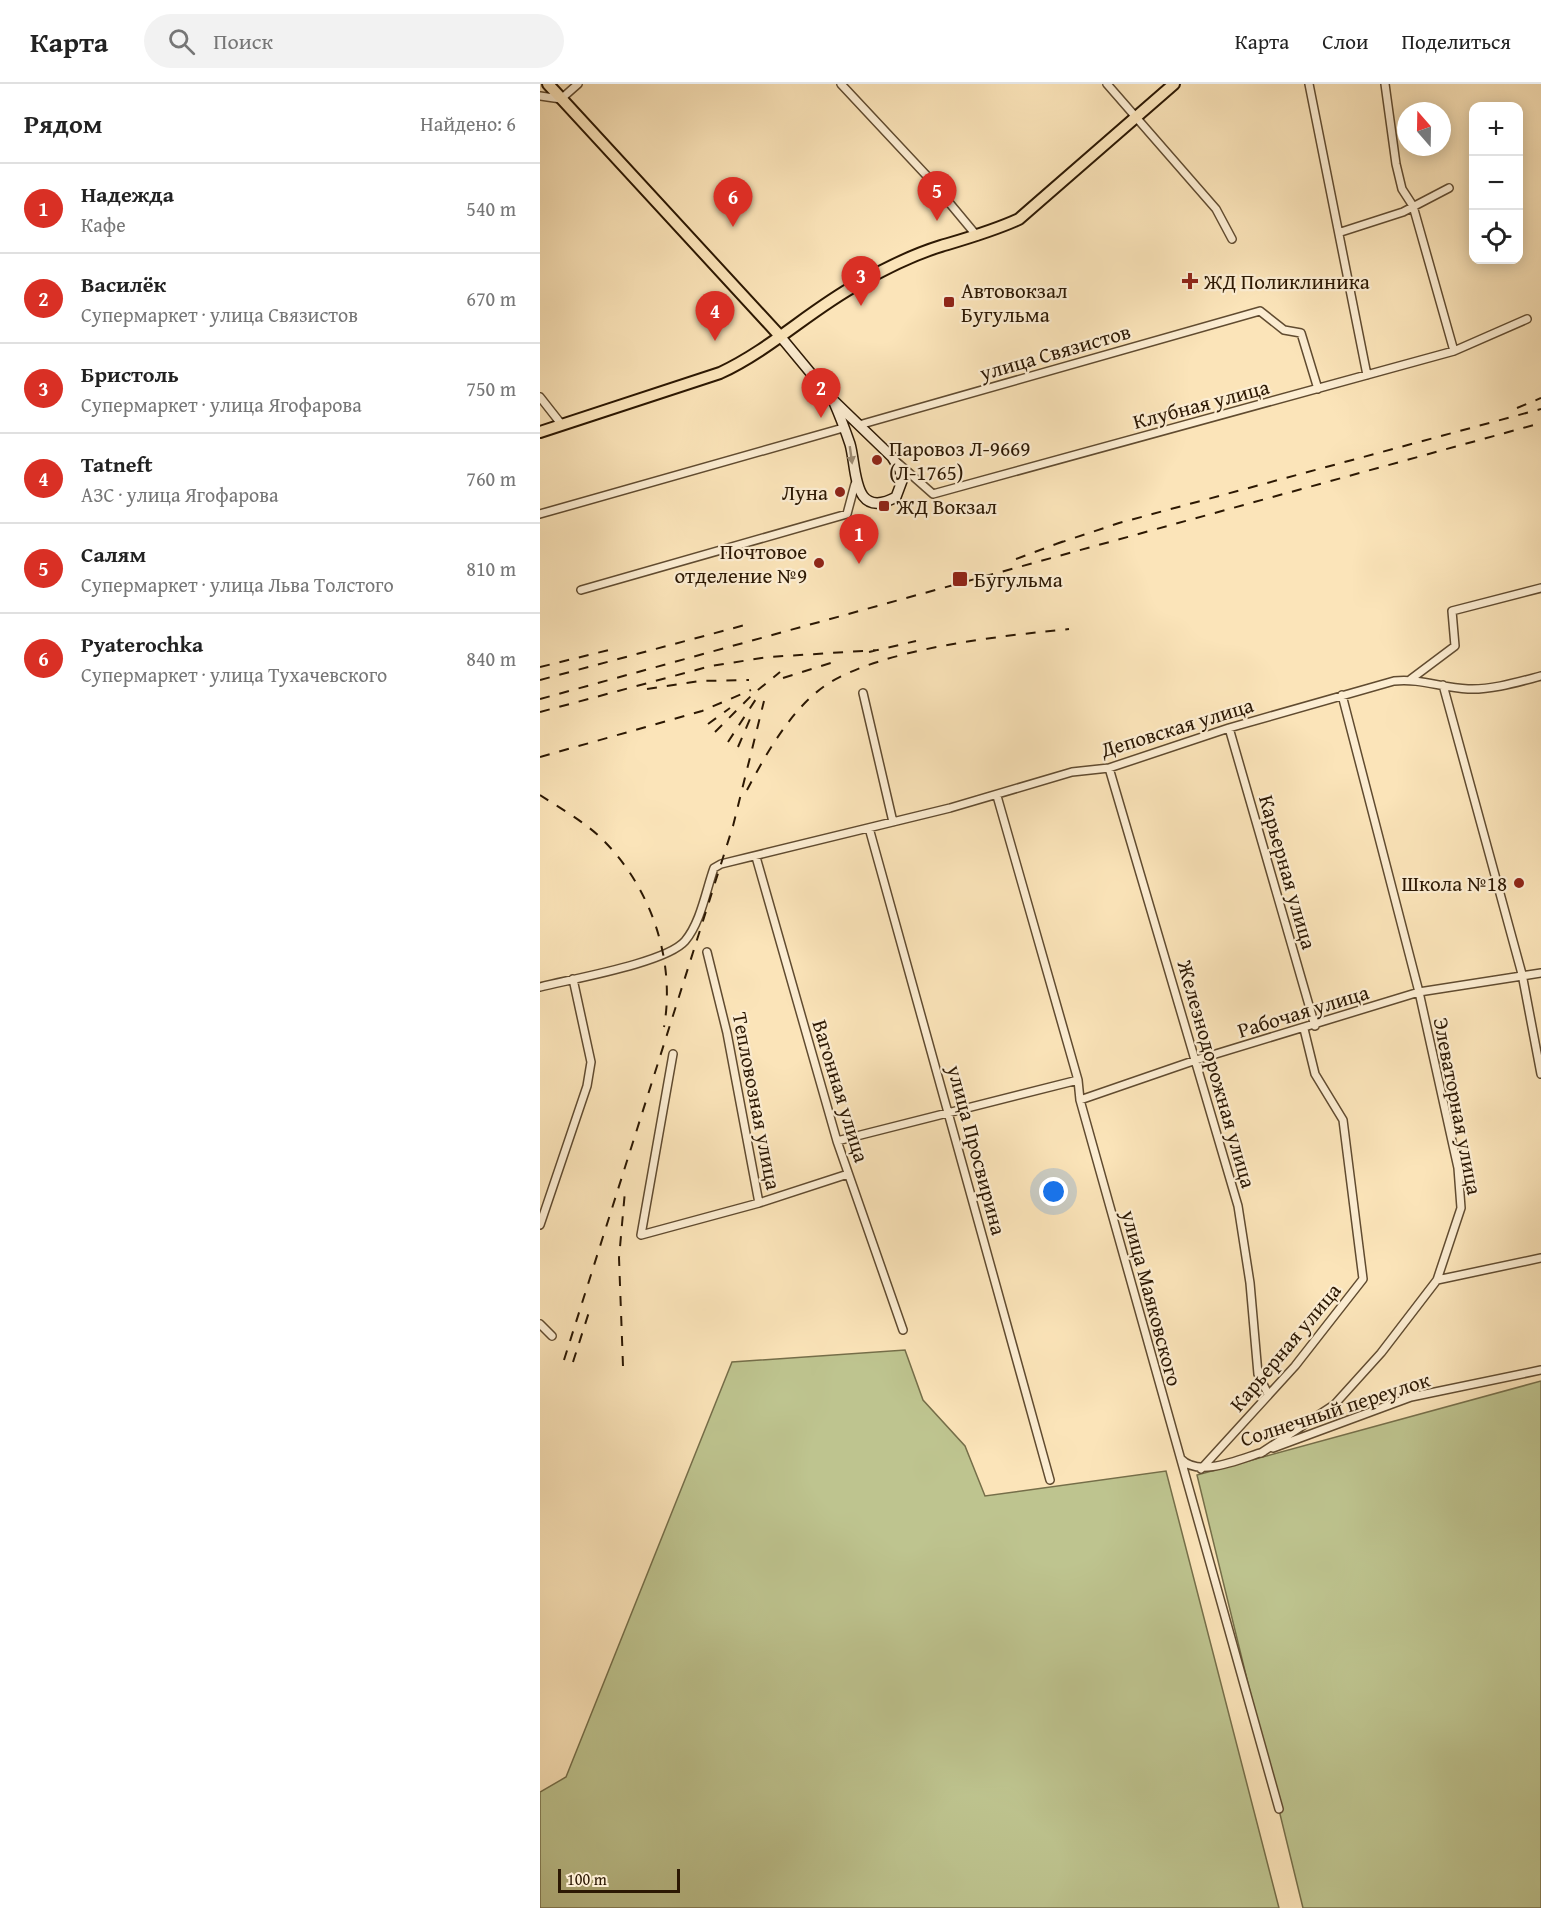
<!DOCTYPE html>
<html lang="ru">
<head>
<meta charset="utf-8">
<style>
	body { margin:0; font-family:"Gentium Book Plus",serif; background:#f2f2f2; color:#222 }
	.controls { position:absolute; right:18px; top:18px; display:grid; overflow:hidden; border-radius:12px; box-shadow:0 3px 15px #0003 }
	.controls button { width:54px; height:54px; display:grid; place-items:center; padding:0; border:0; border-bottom:2px solid #e0e0e0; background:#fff; color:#222; font:30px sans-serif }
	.compass { position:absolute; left:857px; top:18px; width:54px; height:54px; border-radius:50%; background:#fff; box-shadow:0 3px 15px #0003; rotate:340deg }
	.scale { position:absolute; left:18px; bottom:15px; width:122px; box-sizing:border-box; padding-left:6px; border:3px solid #2c1803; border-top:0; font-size:16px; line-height:21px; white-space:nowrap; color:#2c1803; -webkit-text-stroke:4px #fcedd2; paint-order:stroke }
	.you { position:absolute; left:514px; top:1108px; width:21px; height:21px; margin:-15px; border:4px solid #fff; border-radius:50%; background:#1a73e8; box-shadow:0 0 0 9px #1a73e833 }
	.badge { display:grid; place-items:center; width:39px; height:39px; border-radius:50%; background:#d93025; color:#fff; font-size:20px; font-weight:700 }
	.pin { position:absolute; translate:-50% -50px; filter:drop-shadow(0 2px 3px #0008) }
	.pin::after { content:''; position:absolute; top:32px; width:21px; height:18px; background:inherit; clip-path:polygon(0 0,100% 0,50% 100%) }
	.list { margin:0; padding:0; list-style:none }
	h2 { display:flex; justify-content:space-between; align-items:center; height:78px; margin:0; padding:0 24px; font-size:26px }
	h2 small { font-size:20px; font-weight:400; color:#767676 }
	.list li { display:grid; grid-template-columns:39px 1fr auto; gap:18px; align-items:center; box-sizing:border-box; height:90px; padding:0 24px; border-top:2px solid #e0e0e0 }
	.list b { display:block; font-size:22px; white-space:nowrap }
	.list p { margin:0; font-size:20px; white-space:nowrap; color:#767676 }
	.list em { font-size:20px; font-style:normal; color:#767676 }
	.icon { flex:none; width:33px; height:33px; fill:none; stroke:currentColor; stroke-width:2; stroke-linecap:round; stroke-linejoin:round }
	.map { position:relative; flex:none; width:1001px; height:1824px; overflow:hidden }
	header { display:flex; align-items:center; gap:36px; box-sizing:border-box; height:84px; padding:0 30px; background:#fff; border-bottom:2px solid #e0e0e0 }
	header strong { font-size:28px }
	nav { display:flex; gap:33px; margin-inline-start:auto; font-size:21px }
	.search { width:420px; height:54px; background:#f2f2f2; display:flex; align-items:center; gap:15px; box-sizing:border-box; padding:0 21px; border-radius:33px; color:#767676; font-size:22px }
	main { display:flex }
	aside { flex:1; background:#fff }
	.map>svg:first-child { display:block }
</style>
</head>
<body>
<header>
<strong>Карта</strong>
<div class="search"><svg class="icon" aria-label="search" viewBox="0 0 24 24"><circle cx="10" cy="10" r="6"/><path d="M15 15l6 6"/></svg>Поиск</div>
<nav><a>Карта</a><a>Слои</a><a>Поделиться</a></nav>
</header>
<main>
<aside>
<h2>Рядом<small>Найдено: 6</small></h2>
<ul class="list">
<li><span class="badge">1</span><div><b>Надежда</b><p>Кафе</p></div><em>540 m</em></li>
<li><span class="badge">2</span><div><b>Василёк</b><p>Супермаркет · улица Связистов</p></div><em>670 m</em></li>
<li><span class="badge">3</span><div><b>Бристоль</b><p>Супермаркет · улица Ягофарова</p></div><em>750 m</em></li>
<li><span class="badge">4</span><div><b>Tatneft</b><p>АЗС · улица Ягофарова</p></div><em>760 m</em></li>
<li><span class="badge">5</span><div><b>Салям</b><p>Супермаркет · улица Льва Толстого</p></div><em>810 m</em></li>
<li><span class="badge">6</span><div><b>Pyaterochka</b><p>Супермаркет · улица Тухачевского</p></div><em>840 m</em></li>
</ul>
</aside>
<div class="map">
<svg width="1001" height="1824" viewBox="0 0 1001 1824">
	<rect width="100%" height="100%" fill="#fbe4b9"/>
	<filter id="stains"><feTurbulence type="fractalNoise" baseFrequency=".00333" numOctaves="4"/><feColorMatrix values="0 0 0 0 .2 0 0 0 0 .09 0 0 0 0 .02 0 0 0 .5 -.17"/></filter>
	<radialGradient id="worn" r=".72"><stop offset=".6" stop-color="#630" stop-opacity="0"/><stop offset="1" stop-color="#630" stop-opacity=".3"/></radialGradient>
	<path fill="#bec48f" stroke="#756e49" stroke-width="1.5" d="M365 1266 383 1316 425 1362 445 1412 626 1387 739 1824H0V1708L26 1693 192 1278Z
		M1001 1297V1824H763L657 1391Z"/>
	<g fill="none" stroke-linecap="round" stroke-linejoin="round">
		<g stroke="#604b30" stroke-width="10">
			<path id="street" d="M301 0 387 92 437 152
				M567 0 676 125 692 155
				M769 0 827 291
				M845 0 856 80 862 105 873 122 914 267
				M0 12 21 15 38 0
				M801 148 863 128 909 104
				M0 313 22 341
				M319 341 720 227 744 246 761 249 778 305
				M358 379 393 410 914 267 987 235
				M0 430 303 344
				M41 506 307 430 315 400
				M871 595 915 562 912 527 1001 504
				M903 601 982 890 1001 990
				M323 609 353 738
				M689 644 775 942
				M569 684 698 1122 710 1199 718 1290 728 1310
				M457 712 538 996 540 1016 739 1725
				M329 744 510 1396
				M216 773 297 1057 363 1246
				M167 868 187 949 219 1119 308 1090
				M0 903C31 895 126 879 145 857 161 838 166 806 174 784L181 780 410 724 532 688 569 684 689 644 854 597C880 594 902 604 928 605 952 606 978 598 1001 592
				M133 970 101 1151 219 1119
				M540 1016 656 976 879 908 1001 889
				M297 1057 538 996
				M0 1141 47 1002 51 978 33 895
				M897 1196 1001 1174
				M0 1240 12 1252
				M733 1364 871 1313 1001 1286
				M721 1369 794 1321 841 1269 897 1196 921 1124 918 1084 879 908 802 611
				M641 1375C659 1394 700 1375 723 1368
				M661 1385 755 1282 823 1195 803 1036 775 990 764 945"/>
		</g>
		<g stroke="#2c1803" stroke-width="12">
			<path id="secondary" d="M240 252 293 316 352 373 360 386 362 397 356 413C312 437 317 384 310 360 305 345 299 330 293 316"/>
		</g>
		<g stroke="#2c1803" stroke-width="14">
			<path id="primary" d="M8 0 240 252
				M0 348 180 289C230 266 270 226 318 200 344 185 372 171 401 162 428 154 453 147 479 135L634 0"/>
		</g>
		<use href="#street" stroke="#fcedd2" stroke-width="7"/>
		<use href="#secondary" stroke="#fcedd2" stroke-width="9"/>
		<use href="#primary" stroke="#fbe4b9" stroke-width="10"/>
		<path stroke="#2c1803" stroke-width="2" stroke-dasharray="10 10" stroke-linecap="butt" d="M977 324 1001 314
			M516 460 579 439 1001 325
			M476 475 524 457
			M329 568 376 557
			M0 583 77 564
			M243 594 300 576
			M0 596 205 541
			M107 605 159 597 209 596
			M0 615 1001 339
			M0 628 171 582 228 573 338 566
			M168 640 190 624
			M175 648 213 610 240 588
			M188 658 216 615
			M198 663 210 635
			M0 673 162 627 211 606
			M207 706C226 670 251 625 286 601 343 564 461 552 529 545
			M0 711C20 724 43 737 60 753 110 801 136 875 124 943
			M24 1276 193 742 224 617
			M33 1278 49 1228
			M83 1282 79 1174 85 1107"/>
	</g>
	<defs><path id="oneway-solid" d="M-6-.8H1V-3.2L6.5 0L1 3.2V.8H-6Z" transform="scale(1.5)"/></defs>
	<use fill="#9e8d75" href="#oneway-solid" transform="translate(311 371) rotate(82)"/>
	<g fill="#8f2418" stroke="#fcedd2" stroke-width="2">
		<path d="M647 188h6v6h6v6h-6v6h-6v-6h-6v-6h6z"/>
		<rect x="403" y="212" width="12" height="12" rx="3"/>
		<circle cx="337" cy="376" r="6"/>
		<circle cx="300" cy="408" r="6"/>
		<rect x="338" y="416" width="12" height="12" rx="3"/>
		<circle cx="279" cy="479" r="6"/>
		<rect x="412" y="487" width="16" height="16" rx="3"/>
		<circle cx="979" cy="799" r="6"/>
	</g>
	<g text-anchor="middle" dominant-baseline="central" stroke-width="4.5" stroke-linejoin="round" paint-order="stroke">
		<g font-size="21" fill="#2c1803" stroke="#fcedd2" text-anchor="start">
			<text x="664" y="197">ЖД Поликлиника</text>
			<text x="421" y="206">Автовокзал<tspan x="421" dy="24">Бугульма</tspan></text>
			<text x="349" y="364">Паровоз Л-9669<tspan x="349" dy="24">(Л-1765)</tspan></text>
			<text x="288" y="408" text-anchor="end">Луна</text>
			<text x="356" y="422">ЖД Вокзал</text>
			<text x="267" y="467" text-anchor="end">Почтовое<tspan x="267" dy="24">отделение №9</tspan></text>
			<text x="434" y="495">Бугульма</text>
			<text x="967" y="799" text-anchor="end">Школа №18</text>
		</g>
		<g font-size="21" fill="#2c1803" stroke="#fcedd2">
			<text transform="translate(515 268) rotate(-16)">улица Связистов</text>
			<text transform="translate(661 320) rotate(-15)">Клубная улица</text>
			<text transform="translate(637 643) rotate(-17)">Деповская улица</text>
			<text transform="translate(748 788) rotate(74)">Карьерная улица</text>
			<text transform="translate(763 927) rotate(-17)">Рабочая улица</text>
			<text transform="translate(677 990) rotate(74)">Железнодорожная улица</text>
			<text transform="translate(301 1007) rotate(73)">Вагонная улица</text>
			<text transform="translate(217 1017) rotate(79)">Тепловозная улица</text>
			<text transform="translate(918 1022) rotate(79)">Элеваторная улица</text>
			<text transform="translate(437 1066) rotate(75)">улица Просвирина</text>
			<text transform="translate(612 1214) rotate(75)">улица Маяковского</text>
			<text transform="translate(745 1263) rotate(-50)">Карьерная улица</text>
			<text transform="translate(795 1325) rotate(-18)">Солнечный переулок</text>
		</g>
	</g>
	<rect width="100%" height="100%" filter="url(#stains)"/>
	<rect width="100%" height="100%" fill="url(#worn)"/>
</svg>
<div class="controls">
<button>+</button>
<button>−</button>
<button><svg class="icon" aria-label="locate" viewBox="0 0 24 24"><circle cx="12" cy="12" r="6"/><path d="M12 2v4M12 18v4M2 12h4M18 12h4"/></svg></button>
</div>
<svg class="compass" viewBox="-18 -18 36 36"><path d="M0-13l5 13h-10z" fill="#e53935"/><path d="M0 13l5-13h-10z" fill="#767676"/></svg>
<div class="scale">100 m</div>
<div class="you"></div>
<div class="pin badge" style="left:319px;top:480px">1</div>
<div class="pin badge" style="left:281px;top:334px">2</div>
<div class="pin badge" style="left:321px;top:222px">3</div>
<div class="pin badge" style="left:175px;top:257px">4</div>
<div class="pin badge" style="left:397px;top:137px">5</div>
<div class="pin badge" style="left:193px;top:143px">6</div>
</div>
</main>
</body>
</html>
